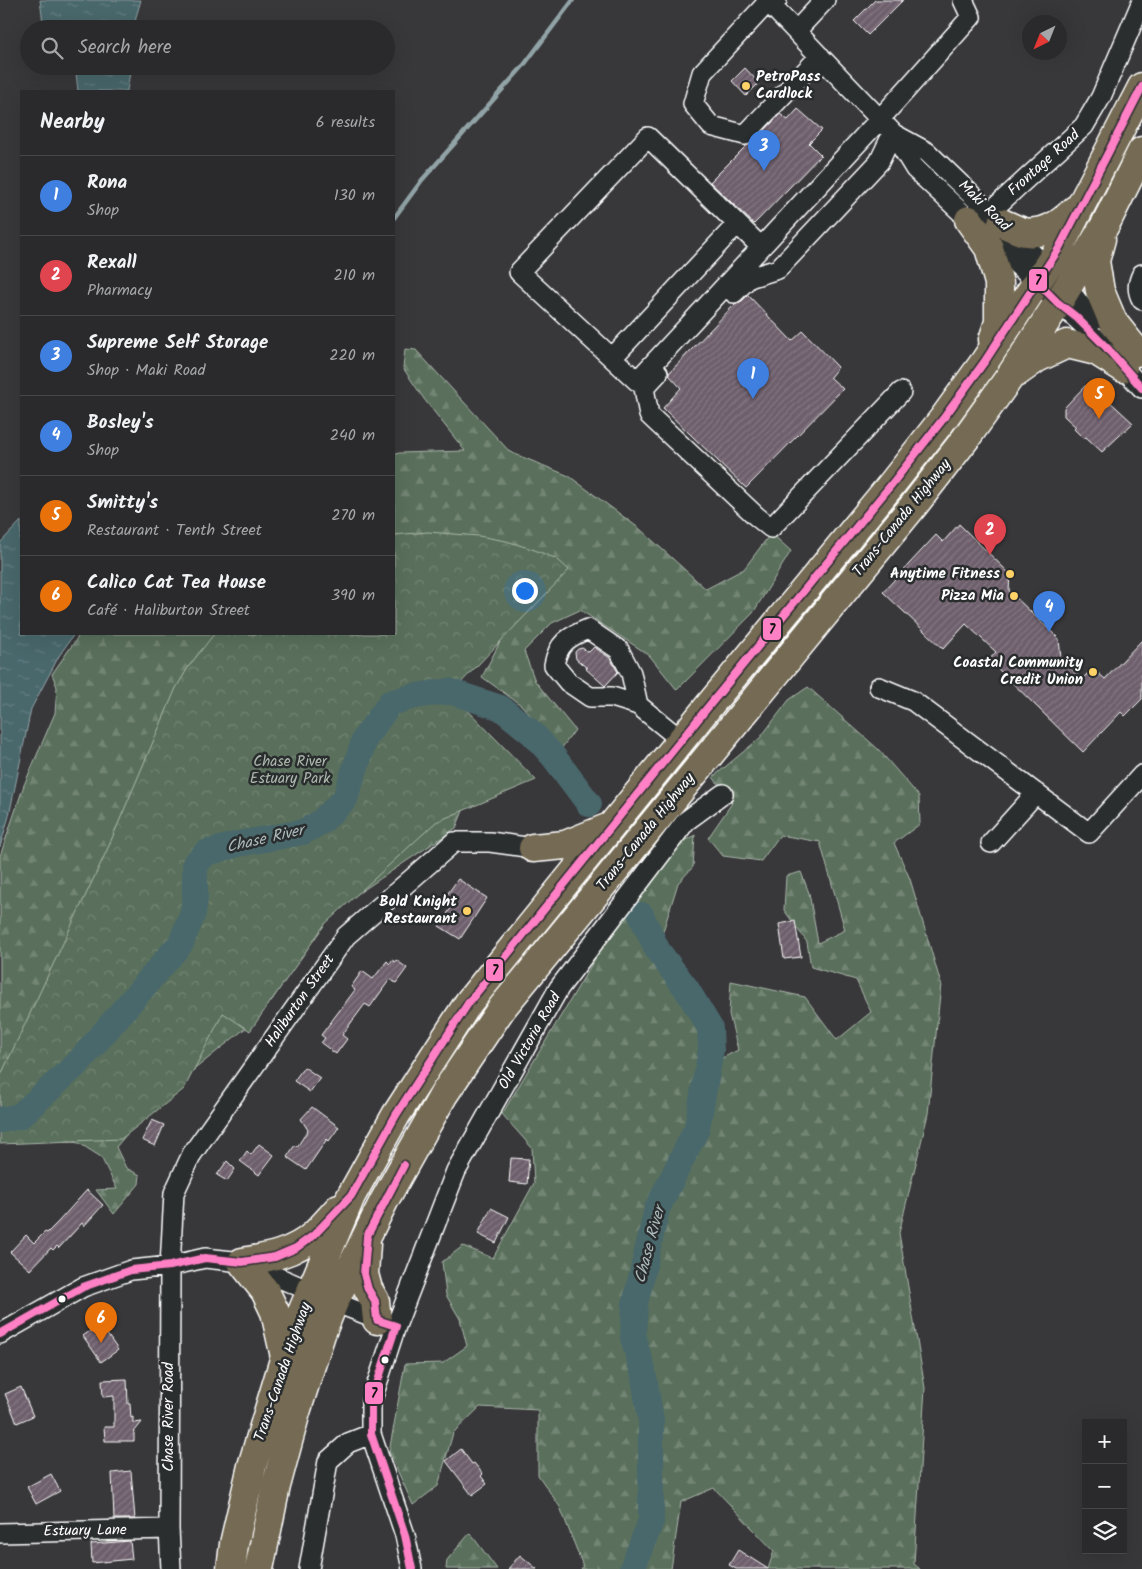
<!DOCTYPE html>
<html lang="en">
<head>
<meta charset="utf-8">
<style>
	body { margin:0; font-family:Kalam,sans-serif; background:#323134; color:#f1f3f6 }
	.controls { position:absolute; right:15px; bottom:15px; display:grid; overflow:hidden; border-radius:0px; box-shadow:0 5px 20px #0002 }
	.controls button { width:45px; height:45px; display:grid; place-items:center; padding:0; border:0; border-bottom:1px solid #464548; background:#2a292c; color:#f1f3f6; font:25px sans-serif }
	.compass { position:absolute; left:1022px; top:15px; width:45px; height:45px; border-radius:50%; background:#2a292c; box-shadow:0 5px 20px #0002; rotate:223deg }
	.you { position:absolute; left:524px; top:590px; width:18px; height:18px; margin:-12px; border:4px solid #fff; border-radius:50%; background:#1a73e8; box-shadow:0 0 0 8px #1a73e833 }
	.badge { display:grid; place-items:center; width:32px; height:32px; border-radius:50%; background:#ffd166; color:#fff; font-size:16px; font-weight:700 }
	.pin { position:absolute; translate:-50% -41px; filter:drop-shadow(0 1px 2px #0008) }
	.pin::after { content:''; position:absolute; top:26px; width:18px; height:15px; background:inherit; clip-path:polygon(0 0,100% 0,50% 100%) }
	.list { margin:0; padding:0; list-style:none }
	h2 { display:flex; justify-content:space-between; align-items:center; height:65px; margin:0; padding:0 20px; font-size:21px }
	h2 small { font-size:16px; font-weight:400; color:#a5a6a9 }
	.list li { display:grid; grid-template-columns:32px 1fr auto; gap:15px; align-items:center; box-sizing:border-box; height:80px; padding:0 20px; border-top:1px solid #464548 }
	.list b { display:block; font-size:19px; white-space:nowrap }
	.list p { margin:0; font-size:16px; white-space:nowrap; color:#a5a6a9 }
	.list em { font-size:16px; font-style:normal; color:#a5a6a9 }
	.icon { flex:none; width:28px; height:28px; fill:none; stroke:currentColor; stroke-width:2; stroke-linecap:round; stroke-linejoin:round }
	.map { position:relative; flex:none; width:1142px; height:1569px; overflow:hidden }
	.search { position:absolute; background:#2a292c; box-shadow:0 5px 20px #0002; left:20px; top:20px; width:375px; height:55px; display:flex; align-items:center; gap:12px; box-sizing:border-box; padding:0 18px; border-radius:28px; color:#a5a6a9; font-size:19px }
	.panel { position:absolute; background:#2a292c; box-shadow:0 5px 20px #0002; left:20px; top:90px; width:375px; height:545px; border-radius:0px }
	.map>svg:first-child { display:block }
</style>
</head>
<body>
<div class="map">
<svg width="1142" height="1569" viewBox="0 0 1142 1569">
	<defs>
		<pattern id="forest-firs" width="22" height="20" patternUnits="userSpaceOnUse" patternTransform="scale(1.25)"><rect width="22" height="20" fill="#5a705b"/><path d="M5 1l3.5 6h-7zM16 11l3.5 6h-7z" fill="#738574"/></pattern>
		<pattern id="park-crowns" width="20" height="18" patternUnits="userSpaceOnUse" patternTransform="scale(1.25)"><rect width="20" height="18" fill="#5a705b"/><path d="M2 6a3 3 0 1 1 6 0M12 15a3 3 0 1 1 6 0" fill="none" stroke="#738574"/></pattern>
		<pattern id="water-ripples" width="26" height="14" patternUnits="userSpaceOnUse" patternTransform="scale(1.25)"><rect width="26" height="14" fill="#49676c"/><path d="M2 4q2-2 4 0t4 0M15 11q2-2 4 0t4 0" fill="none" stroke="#647e82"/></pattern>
		<pattern id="building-hatch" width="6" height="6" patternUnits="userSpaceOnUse" patternTransform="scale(1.25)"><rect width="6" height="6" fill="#6e5f6c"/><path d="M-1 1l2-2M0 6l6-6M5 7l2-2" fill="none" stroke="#847782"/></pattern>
	</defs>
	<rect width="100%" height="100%" fill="#38373a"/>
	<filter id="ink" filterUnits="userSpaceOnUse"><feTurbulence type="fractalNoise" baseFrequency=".02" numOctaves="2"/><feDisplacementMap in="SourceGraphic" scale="10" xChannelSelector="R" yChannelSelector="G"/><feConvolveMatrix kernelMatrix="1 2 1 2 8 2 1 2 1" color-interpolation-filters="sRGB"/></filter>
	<g filter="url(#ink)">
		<path fill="url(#forest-firs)" stroke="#acb8ad" d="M405 349 416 350 510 452 569 476 640 529 706 589 744 569 771 533 791 551 753 613 677 690 649 655 580 610 552 623 524 651 535 681 575 730 561 749 521 705 482 677 504 634 394 550V455L399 453 465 451 424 399 403 368Z
			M80 634H338L467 801 456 828 338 907 301 956 272 1000 247 1027 154 1102 116 1147 126 1168 140 1175 139 1184 114 1214 96 1190 117 1189 101 1157 79 1143 57 1140 0 1106V856L24 785 55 713 57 687 52 674Z
			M808 687 878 749 919 796 920 824 894 843 910 879 941 984 928 1114 899 1233 925 1388 914 1564 920 1569H768L774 1551 714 1488 681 1502 671 1569H581L583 1566 560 1507 538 1475V1410L480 1407 453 1433 438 1486 413 1505 389 1452 405 1364 443 1363 467 1346 460 1319 446 1295 442 1262 463 1246 493 1258 534 1183 532 1148 502 1114 605 942 678 844 695 835 693 867 678 883 660 941 704 1018 718 1060 738 1050 729 1014 731 981 805 997 837 1040 871 1012 856 980 811 967 807 942 784 910 786 876 801 872 809 893 818 943 845 930 820 842 780 835 761 861 723 856 708 838 732 803 713 777 760 738 789 700Z
			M470 1533 497 1569H446L447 1560Z"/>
		<path fill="url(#park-crowns)" stroke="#acb8ad" d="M428 532 479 536 506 541 532 549 557 559 569 570 451 693 536 780 436 822 325 924 250 1031 223 1013 184 1089 121 1139 0 1144V1077L107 850 176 688 189 666 214 634H394V535Z"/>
		<path fill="url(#water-ripples)" stroke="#92a4a7" d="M40 0H141L136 17 135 29H47L43 23Z
			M71 66H131L127 91H78L76 73Z
			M21 521V634H74L59 656 31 709 9 816 0 847V543Z"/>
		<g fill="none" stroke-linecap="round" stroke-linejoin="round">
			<path stroke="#92a4a7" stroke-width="4.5" d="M394 218 422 180 524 65 573 0"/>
			<path stroke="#49676c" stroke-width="26" d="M0 1120 20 1116 78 1063 181 943 193 913 195 898V864L206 853 238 844 303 832 321 822 345 799 365 738 390 703 415 696 449 691 501 708 532 733 553 756 589 804
				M632 1569 651 1521V1421L643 1371 633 1338 635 1304 657 1209 697 1128 711 1050 710 1028 686 988 658 951 641 915"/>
		</g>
		<path fill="url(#building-hatch)" stroke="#fff" d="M875 0H903L868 35 854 21Z
			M745 68 759 83 746 96 732 81Z
			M798 109 822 130 809 143 821 155 754 224 710 182 746 146 753 143 780 114 788 120Z
			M748 295 792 341 803 331 838 367 830 377 843 389 746 488 663 408 681 388 669 375V373L735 304 742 301Z
			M1085 386H1093L1133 423 1102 452 1086 437 1084 439 1074 429 1076 427 1064 416V408Z
			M959 524 1010 574 1009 591 1059 639 1061 659 1082 679 1089 672H1097L1105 679 1142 640V699L1125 716 1121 712 1083 752 989 660 996 652 966 624 943 649 883 592 936 535 943 542Z
			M594 647 610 658 618 672 605 686 586 669 587 668 576 659 575 652 578 649 582 648 589 652Z
			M458 879 487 898 460 939 439 926 455 902 446 896Z
			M795 921 801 957 784 959 779 924Z
			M392 960 395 962 396 960 407 968 396 983 390 979 370 1007 365 1004 342 1035 347 1039 336 1054 321 1043 325 1038 321 1035 355 990 351 987 362 971 373 979 387 961 390 964Z
			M304 1067 320 1078 310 1092 294 1081Z
			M312 1107 339 1127 329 1141 327 1139 306 1170 287 1157 295 1145 297 1147 308 1130 301 1119Z
			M152 1120 164 1125 155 1146 142 1140Z
			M259 1144 274 1155 259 1175 240 1161 247 1151 251 1155Z
			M511 1158 529 1159 527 1184 509 1182Z
			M227 1161 235 1169 227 1181 217 1175Z
			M87 1190 103 1205 84 1226 82 1223 59 1248 57 1246 53 1250 51 1248 30 1270 10 1252 26 1235 34 1243 45 1232 47 1233 58 1222Z
			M491 1208 509 1217 496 1243 478 1234Z
			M100 1324 118 1350 101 1362 83 1336Z
			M127 1379 128 1404H130L131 1418 133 1417V1423L142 1422 134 1432V1441H105L104 1427H114V1396L103 1397 102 1380Z
			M21 1387 33 1416 17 1423 5 1394Z
			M461 1449 472 1464 474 1463 483 1474 481 1476 487 1484 472 1495 446 1461Z
			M131 1471 135 1519H114L112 1473Z
			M51 1474 60 1491 36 1504 27 1487Z
			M130 1541 132 1559 92 1563 91 1544Z
			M738 1550 768 1569H736L729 1565Z
			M520 1555 537 1569H508Z"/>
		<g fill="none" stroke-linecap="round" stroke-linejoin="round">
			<g stroke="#fff" stroke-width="22">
				<path id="minor" d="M766 0 893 133 915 169 1058 303C1090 328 1114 359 1142 388
					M777 0 768 2 702 73 693 104 711 126 745 135 820 56
					M796 31 825 0
					M894 134 927 152 1067 287 1083 308 1095 320
					M990 212 1084 126 1101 97 1142 1
					M761 247 648 137 519 272 637 381 880 119 971 17 963 0
					M1142 274C1137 284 1137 291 1142 300
					M734 293 749 278 778 269 879 162 893 133
					M612 358 737 224
					M658 373 644 388 649 415 756 516 771 528 901 392
					M879 687 913 701 1089 833 1142 775
					M638 705 612 697H590L568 682 554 665C558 643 568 637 588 629L619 650 631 673 638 705 681 740
					M991 843 1036 793
					M334 1302 396 1326 371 1402V1434L405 1535 412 1569
					M396 1326 456 1171 559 988 686 821 723 794
					M0 1334 83 1287 131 1270 170 1266 205 1258 242 1262 310 1291
					M0 1533 169 1529
					M171 1569 169 1529 170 1266 174 1193 192 1154 346 936 454 842H490L533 848
					M309 1569 328 1461 348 1443 371 1434"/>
			</g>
			<g stroke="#fff" stroke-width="31">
				<path id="highway" d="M969 220 989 248 999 283V322L993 340
					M1002 223C1009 226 1018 231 1025 232 1046 235 1061 223 1075 210
					M1101 239 1095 261 1100 291 1113 322 1137 352
					M1016 373 1037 358 1067 344 1096 351 1123 368
					M533 848 565 845 607 828
					M366 1244 364 1274 368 1289 375 1301 377 1320
					M285 1357 275 1312 265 1291 242 1262C268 1258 295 1253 315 1234 323 1226 331 1217 339 1208
					M231 1569 234 1544 252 1466 289 1343 351 1196 396 1115 469 1002 708 707 891 485 943 419 985 361 1058 250 1142 87
					M259 1569 276 1486 296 1412 321 1334 334 1302 384 1201 444 1094 501 1009 914 505 966 438 1009 378 1058 303 1105 225 1142 151"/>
			</g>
			<use href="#minor" stroke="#2a2d2e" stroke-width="19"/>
			<use href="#highway" stroke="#756b52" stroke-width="28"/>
			<g stroke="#2a2d2e" stroke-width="11">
				<path id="bus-1" d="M1037 282 1058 303 1076 317 1107 348 1142 388
					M404 1165 367 1236 364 1274 368 1289 375 1301 377 1320 396 1326 371 1402V1434L405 1535 412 1569
					M0 1334 83 1287 131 1270 170 1266 205 1258 242 1262 275 1257 296 1248 314 1235 351 1196 396 1115 469 1002 708 707 891 485 943 419 985 361 1058 250 1142 87"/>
			</g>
			<use href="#bus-1" stroke="#ff80c5" stroke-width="8"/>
		</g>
	</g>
	<g fill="#ffd166" stroke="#2a2d2e" stroke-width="2">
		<circle cx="746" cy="86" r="5"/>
		<circle cx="1010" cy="574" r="5"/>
		<circle cx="1014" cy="596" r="5"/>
		<circle cx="1093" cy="672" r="5"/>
		<circle cx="467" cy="911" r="5"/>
	</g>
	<g fill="#fff" stroke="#2a2d2e" stroke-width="2">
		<circle cx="62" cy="1299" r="4.5"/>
		<circle cx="385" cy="1360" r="4.5"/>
	</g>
	<g text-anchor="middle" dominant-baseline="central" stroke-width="5" stroke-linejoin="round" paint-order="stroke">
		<g font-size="15" font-weight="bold" fill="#fff" stroke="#2a2d2e" text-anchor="end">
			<text x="756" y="77" text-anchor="start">PetroPass<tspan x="756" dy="17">Cardlock</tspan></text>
			<text x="1000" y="574">Anytime Fitness</text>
			<text x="1004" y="596">Pizza Mia</text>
			<text x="1083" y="663">Coastal Community<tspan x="1083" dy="17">Credit Union</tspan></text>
			<text x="457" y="902">Bold Knight<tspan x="457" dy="17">Restaurant</tspan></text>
		</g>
		<g font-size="15" fill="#fff" stroke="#2a2d2e">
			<text transform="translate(1044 163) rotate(-42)">Frontage Road</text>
			<text transform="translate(984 206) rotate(44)">Maki Road</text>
			<text transform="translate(902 518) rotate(-51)">Trans-Canada Highway</text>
			<text transform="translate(646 832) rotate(-51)">Trans-Canada Highway</text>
			<text transform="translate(300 1001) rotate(-55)">Haliburton Street</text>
			<text transform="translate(530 1041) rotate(-60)">Old Victoria Road</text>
			<text transform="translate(283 1372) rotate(-71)">Trans-Canada Highway</text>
			<text transform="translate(169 1417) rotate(-90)">Chase River Road</text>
			<text transform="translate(85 1531) rotate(-1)">Estuary Lane</text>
		</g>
		<g font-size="15" fill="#acb8ad" stroke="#2a2d2e">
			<text x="290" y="762">Chase River<tspan x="290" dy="17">Estuary Park</tspan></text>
		</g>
		<g font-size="16" font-style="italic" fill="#adbbbd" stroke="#2a2d2e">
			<text transform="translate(265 839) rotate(-13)">Chase River</text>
			<text transform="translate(650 1245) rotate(-75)">Chase River</text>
		</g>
	</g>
	<g stroke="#2a2d2e" stroke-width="2">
		<rect x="1028" y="268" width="20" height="24" rx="5" fill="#ff80c5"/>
		<rect x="762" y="617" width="20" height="24" rx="5" fill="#ff80c5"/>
		<rect x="485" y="958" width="19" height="24" rx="5" fill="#ff80c5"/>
		<rect x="364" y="1381" width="20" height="24" rx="5" fill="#ff80c5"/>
	</g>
	<g font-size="14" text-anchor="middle" font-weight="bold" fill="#111">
		<text x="1038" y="285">7</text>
		<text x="772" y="634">7</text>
		<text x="495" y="975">7</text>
		<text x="374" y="1398">7</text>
	</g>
</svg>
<div class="controls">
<button>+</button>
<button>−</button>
<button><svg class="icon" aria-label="layers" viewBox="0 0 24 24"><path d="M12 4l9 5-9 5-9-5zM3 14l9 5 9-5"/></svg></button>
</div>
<svg class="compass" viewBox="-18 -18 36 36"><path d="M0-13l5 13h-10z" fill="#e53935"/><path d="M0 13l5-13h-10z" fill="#a5a6a9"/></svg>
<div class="you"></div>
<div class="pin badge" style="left:753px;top:399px;background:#3f7fe0">1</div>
<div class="pin badge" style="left:990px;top:555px;background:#e0444e">2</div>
<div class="pin badge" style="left:764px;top:171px;background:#3f7fe0">3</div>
<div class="pin badge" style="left:1049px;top:632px;background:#3f7fe0">4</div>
<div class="pin badge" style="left:1099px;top:419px;background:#e8710a">5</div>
<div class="pin badge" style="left:101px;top:1343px;background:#e8710a">6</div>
<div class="search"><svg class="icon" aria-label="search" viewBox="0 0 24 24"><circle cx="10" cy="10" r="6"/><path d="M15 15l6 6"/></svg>Search here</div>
<section class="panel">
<h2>Nearby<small>6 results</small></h2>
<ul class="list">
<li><span class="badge" style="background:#3f7fe0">1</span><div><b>Rona</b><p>Shop</p></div><em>130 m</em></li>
<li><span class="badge" style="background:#e0444e">2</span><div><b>Rexall</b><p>Pharmacy</p></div><em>210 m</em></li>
<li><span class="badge" style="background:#3f7fe0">3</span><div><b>Supreme Self Storage</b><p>Shop · Maki Road</p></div><em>220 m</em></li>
<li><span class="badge" style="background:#3f7fe0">4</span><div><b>Bosley's</b><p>Shop</p></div><em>240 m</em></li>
<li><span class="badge" style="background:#e8710a">5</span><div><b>Smitty's</b><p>Restaurant · Tenth Street</p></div><em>270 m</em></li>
<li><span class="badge" style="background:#e8710a">6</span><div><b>Calico Cat Tea House</b><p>Café · Haliburton Street</p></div><em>390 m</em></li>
</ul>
</section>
</div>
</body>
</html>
